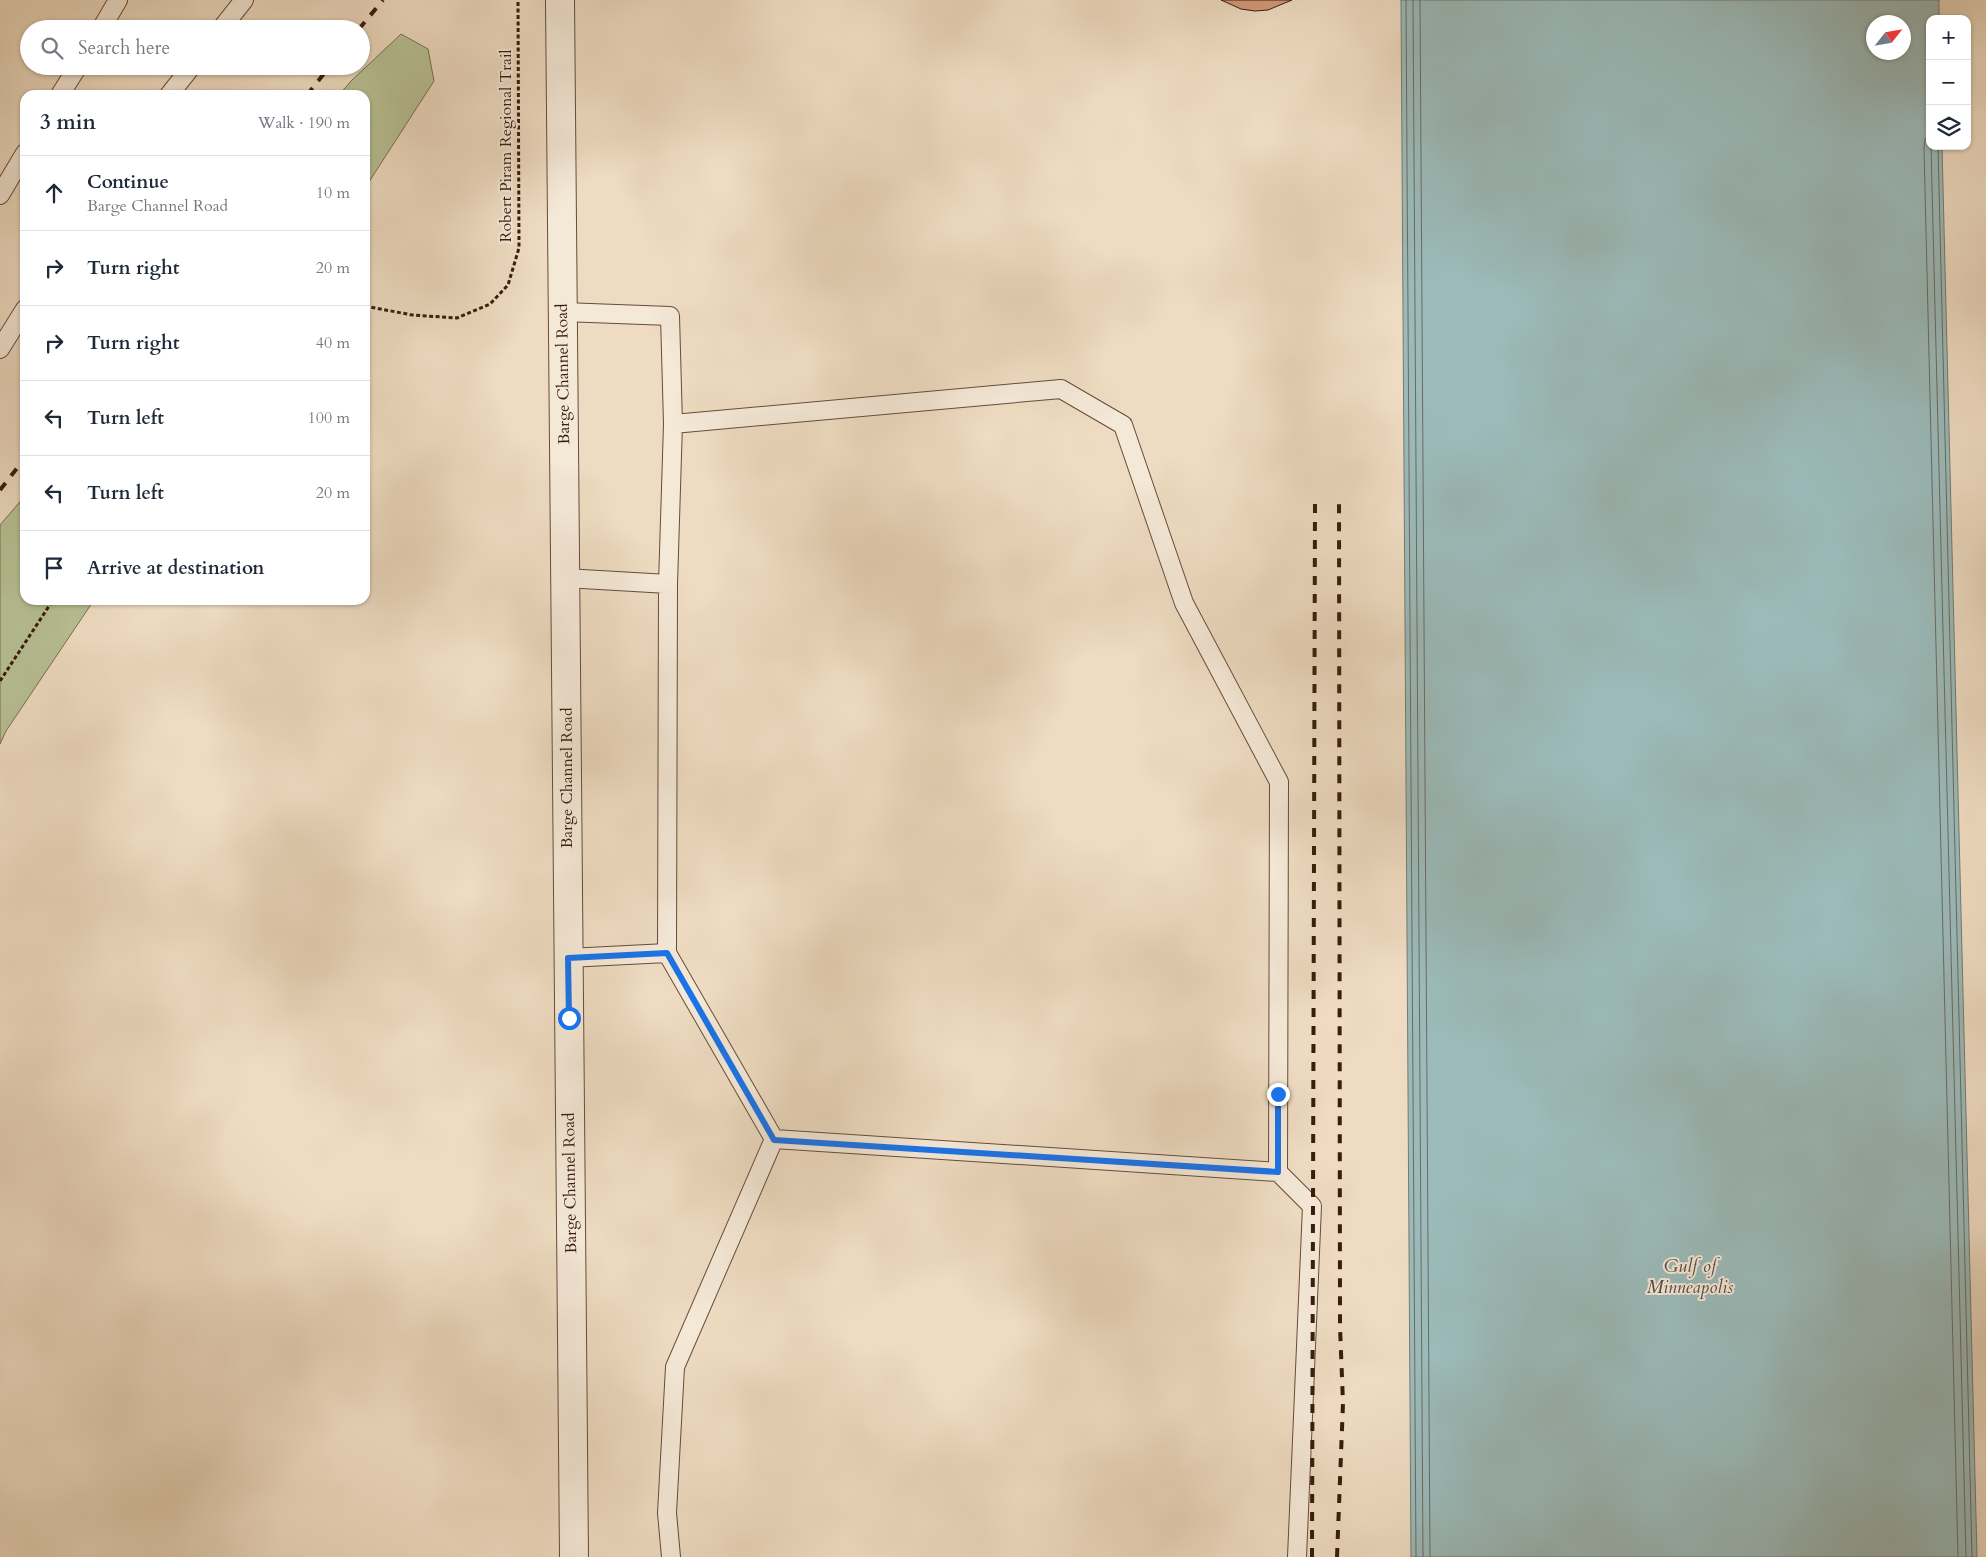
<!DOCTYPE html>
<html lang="en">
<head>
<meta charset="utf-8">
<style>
	body { margin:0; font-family:Cardo,serif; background:#f2f2f3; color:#1f2937 }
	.controls { position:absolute; right:15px; top:15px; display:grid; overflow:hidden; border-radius:10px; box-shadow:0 1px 4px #0004 }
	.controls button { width:45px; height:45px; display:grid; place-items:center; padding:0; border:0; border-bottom:1px solid #e0e1e3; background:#fff; color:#1f2937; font:25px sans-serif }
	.compass { position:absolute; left:1866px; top:15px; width:45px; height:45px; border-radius:50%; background:#fff; box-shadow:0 1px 4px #0004; rotate:59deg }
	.stop { position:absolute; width:15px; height:15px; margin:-11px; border:4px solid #1a73e8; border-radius:50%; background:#fff }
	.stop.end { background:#1a73e8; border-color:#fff; box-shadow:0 1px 5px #0008 }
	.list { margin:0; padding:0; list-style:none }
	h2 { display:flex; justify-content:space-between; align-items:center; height:65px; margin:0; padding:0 20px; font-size:21px }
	h2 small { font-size:16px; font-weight:400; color:#747a83 }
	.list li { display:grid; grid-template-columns:32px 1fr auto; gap:15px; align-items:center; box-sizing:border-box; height:75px; padding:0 20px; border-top:1px solid #e0e1e3 }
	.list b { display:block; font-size:19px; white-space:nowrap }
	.list p { margin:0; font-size:16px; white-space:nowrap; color:#747a83 }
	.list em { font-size:16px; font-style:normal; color:#747a83 }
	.icon { flex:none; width:28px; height:28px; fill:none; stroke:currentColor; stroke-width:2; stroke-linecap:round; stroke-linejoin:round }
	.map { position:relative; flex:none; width:1986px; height:1557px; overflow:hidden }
	.search { position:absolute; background:#fff; box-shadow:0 1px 4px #0004; left:20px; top:20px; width:350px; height:55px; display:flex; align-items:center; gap:12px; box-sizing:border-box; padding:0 18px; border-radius:28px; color:#747a83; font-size:19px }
	.panel { position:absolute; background:#fff; box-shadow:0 1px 4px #0004; left:20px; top:90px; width:350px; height:515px; border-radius:15px }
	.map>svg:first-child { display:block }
</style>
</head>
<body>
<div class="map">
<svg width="1986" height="1557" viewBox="0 0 1986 1557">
	<rect width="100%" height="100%" fill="#eedbc1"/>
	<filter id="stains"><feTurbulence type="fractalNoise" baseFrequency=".004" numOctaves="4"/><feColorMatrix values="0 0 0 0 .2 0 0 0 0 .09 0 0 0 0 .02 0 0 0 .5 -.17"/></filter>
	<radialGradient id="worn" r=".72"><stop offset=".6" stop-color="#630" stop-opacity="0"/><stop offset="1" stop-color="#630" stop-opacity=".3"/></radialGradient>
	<path fill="#b7c094" stroke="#786e50" d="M401 34 428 49 434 81 365 188V95H339L351 81Z
		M25 496V600H94L6 731 0 744V525Z"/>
	<path fill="#9bbab9" stroke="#747b74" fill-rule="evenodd" d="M1401 0H1939V19H1930V146H1942L1977 1557H1411ZM1874 22H1904V52H1874Z"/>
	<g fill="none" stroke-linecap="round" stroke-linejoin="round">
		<path stroke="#6a6b63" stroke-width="1" d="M1406 0 1416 1557
			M1413 0 1423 1557
			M1420 0 1430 1557
			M1930 133 1925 139 1924 148 1958 1557
			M1931 146 1966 1557
			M1938 146 1972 1557"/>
	</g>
	<path fill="#d39979" stroke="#391c0d" d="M1221 0H1292L1268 10 1255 11 1241 9Z"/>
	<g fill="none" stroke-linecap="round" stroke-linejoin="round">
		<g stroke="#664c3a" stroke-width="20">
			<path id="lane" d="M101 29 118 0
				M221 29 244 0
				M60 95 78 66
				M169 95 192 66
				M0 195 25 153
				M563 312 670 316 673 424 668 584 667 953 568 958
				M0 349 25 309
				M673 424 1061 389 1123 425 1184 603 1279 782 1278 1172
				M565 578 668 584
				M667 953 774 1139
				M774 1139 1278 1172 1312 1206 1297 1557
				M671 1557 667 1513 675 1367 774 1139"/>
		</g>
		<g stroke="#664c3a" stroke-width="30">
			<path id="street" d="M560 0 574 1557"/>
		</g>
		<path stroke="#391c0d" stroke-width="3" stroke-dasharray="4 2.5" stroke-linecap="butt" d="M365 306 412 315 457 318 490 304 508 285 519 248 518 0
			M0 681 53 600"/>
		<use href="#lane" stroke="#f4e8d7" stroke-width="18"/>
		<use href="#street" stroke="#f4e8d7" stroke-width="28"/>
		<path stroke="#391c0d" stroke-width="4" stroke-dasharray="9 9" stroke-linecap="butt" d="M359 29 383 0
			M307 95 330 66
			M0 490 25 458
			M1312 1557 1315 504
			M1337 1557 1343 1403 1340 1327 1339 500"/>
	</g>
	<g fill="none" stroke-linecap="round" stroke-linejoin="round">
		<path stroke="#1a73e8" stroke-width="6" d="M569 1018 568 958 667 953 774 1140 1278 1172V1094"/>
	</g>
	<g text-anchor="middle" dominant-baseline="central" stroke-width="4" stroke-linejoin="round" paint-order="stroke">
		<g font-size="16" fill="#391c0d" stroke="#f4e8d7">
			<text transform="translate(506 146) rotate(-90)">Robert Piram Regional Trail</text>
			<text transform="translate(563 374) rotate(-91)">Barge Channel Road</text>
			<text transform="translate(567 778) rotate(-90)">Barge Channel Road</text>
			<text transform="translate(570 1183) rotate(-91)">Barge Channel Road</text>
		</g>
		<g font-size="18" font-style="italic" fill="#564b41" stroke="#f4e8d7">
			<text x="1690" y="1266">Gulf of<tspan x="1690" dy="21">Minneapolis</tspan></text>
		</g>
	</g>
	<rect width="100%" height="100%" filter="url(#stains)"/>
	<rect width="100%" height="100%" fill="url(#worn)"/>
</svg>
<div class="controls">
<button>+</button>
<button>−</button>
<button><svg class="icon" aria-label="layers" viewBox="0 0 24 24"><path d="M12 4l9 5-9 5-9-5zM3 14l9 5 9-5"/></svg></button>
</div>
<svg class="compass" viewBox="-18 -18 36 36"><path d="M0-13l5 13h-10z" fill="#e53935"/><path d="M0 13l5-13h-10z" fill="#747a83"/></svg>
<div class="stop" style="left:569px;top:1018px"></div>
<div class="stop end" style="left:1278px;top:1094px"></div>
<div class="search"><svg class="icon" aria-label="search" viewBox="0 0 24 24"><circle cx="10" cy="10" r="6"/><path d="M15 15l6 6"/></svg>Search here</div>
<section class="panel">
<h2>3 min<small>Walk · 190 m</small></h2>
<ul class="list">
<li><svg class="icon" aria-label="ahead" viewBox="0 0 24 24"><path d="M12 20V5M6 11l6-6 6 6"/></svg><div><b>Continue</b><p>Barge Channel Road</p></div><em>10 m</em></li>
<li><svg class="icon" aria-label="right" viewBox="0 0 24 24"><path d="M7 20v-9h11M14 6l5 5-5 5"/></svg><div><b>Turn right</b></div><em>20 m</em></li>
<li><svg class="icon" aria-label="right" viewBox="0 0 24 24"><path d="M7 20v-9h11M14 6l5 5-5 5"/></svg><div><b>Turn right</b></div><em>40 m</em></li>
<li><svg class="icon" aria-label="left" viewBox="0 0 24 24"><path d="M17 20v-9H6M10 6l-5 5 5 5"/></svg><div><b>Turn left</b></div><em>100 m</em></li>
<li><svg class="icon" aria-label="left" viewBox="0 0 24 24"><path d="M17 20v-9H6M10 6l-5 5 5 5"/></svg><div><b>Turn left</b></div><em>20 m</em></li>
<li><svg class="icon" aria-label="arrive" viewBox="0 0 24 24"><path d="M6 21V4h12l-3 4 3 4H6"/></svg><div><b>Arrive at destination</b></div></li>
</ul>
</section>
</div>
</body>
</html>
